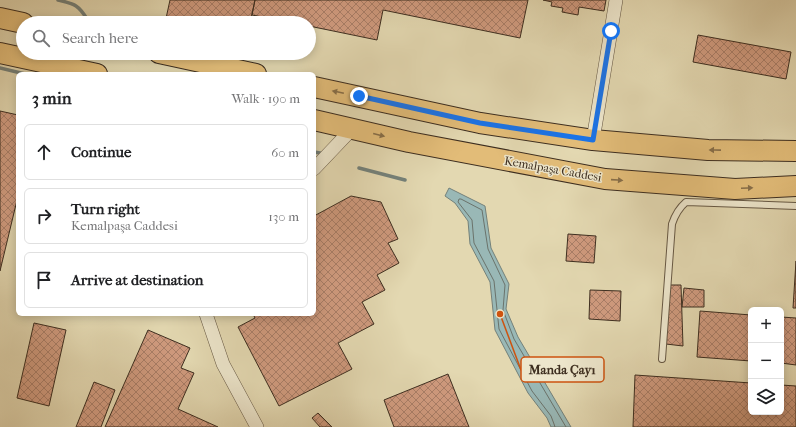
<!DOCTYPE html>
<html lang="en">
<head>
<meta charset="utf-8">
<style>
	body { margin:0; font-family:"IM FELL French Canon",serif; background:#f6f6f6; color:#202124 }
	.controls { position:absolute; right:12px; bottom:12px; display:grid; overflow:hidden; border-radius:6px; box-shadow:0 2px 10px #0003 }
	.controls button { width:36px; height:36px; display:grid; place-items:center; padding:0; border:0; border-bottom:1px solid #e0e0e0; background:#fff; color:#202124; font:20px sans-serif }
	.stop { position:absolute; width:12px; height:12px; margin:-9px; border:3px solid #1a73e8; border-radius:50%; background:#fff }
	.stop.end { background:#1a73e8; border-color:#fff; box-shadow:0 1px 4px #0008 }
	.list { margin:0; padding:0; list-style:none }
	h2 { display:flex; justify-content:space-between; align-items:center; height:52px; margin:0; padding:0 16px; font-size:17px }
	h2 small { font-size:13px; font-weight:400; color:#757577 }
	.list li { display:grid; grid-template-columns:26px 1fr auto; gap:12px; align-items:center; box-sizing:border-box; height:56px; margin:0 8px 8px; padding:0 8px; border:1px solid #e0e0e0; border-radius:6px }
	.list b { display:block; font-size:15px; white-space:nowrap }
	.list p { margin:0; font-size:13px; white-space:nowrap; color:#757577 }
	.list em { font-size:13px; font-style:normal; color:#757577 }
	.icon { flex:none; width:22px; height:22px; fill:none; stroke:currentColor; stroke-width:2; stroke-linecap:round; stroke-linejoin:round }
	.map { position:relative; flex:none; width:796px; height:427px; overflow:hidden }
	.search { position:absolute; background:#fff; box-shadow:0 2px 10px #0003; left:16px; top:16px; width:300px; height:44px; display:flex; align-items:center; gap:10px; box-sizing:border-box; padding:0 14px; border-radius:22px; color:#757577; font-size:15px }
	.panel { position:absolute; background:#fff; box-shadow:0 2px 10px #0003; left:16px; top:72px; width:300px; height:244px; border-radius:6px }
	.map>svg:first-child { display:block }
</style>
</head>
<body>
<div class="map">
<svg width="796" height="427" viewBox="0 0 796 427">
	<defs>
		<pattern id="building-cross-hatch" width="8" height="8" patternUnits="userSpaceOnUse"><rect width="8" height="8" fill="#cf9a7e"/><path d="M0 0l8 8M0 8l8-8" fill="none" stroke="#a97e67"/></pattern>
	</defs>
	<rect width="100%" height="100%" fill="#e3d8b1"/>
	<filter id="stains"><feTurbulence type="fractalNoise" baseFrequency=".005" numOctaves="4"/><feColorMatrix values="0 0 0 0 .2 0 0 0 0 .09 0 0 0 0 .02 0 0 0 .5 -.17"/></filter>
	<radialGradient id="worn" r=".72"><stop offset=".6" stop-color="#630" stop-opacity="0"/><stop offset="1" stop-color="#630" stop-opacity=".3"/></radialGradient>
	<path fill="#99b8b6" stroke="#74817a" d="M449 188 485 206 491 248 509 284 506 309 518 337 571 427H551L547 418 528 393 495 330 490 282 470 244 468 221 455 203 445 196Z"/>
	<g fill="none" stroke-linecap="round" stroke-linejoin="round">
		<path stroke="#6b736b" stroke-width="1" d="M555 427 554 424 551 416 532 391 499 329 494 281 474 243 472 220 458 202 459 199H461L482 210 488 249 505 285 503 310 514 339 566 427"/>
		<path stroke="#74817a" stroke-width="3.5" d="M58 0C74 4 78 4 87 19
			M0 68 25 74
			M314 152 320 153
			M359 168 405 180"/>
	</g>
	<path fill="url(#building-cross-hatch)" stroke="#3d2e20" d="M170 0H255L250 23H165Z
		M255 0H528L520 38 383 10 377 40 309 26V23H293L252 15Z
		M543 0H606L604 11 579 7 578 15 562 12 563 8 551 6 552 2Z
		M698 35 791 52 786 79 693 62Z
		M0 111 18 115V196L0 271Z
		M351 196 381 202 398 239 388 243 399 263 377 275 385 290 362 302 374 324 338 343 352 369 279 406 238 327 255 318 253 314H314V216Z
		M568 234 596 236 594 263 566 261Z
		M796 261V308H793Z
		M669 285H681L683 346 666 344Z
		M684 288 704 290V307H682Z
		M590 290 621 291 620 321 589 319Z
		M700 311 751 315V361L697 357Z
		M781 317 796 318V365L781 363Z
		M34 323 66 330 49 406 17 398Z
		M148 330 190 348 181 368 194 373 178 409 218 427H105Z
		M448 374 469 427H394L384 400Z
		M635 375 751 383V412H781V385L796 386V427H633Z
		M94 382 115 390 101 427H76Z
		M318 413 332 427H320L312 418Z"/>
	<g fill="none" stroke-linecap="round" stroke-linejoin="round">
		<g stroke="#665844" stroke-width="8">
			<path id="service" d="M662 359 672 224C675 215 679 208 686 202L796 206"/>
		</g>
		<g stroke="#665844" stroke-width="14">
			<path id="minor" d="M593 140 616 0
				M314 169 352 129
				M206 314 223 364 257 427"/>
		</g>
		<g stroke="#3d2e20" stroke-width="22">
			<path id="primary" d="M0 18 23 23
				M0 53 97 74
				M159 53 256 74
				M314 87 480 123 593 140 708 150 796 151
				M314 120 409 142 605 179 735 189 796 186"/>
		</g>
		<use href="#service" stroke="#ede6cc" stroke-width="6"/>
		<use href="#minor" stroke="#ede6cc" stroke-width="13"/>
		<use href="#primary" stroke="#e2bc78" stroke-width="20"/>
	</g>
	<defs><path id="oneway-solid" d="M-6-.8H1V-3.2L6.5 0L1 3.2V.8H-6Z"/></defs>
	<g fill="#876e48">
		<use href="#oneway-solid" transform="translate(338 92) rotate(-168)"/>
		<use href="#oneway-solid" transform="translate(379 135) rotate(14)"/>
		<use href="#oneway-solid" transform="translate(715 150) rotate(-179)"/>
		<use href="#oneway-solid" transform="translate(617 180) rotate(4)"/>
		<use href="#oneway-solid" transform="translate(747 188) rotate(-2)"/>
	</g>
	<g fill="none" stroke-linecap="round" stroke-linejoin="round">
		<path stroke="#1a73e8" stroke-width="5" d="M359 96 480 123 593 140 611 31"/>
	</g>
	<g text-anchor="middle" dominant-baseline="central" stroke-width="3" stroke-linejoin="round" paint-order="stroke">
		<g font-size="12" fill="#3d2e20" stroke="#ede6cc">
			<text transform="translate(553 169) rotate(10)">Kemalpaşa Caddesi</text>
		</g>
	</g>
	<path fill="none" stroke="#ce530f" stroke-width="1.5" d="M500 314L521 370"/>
	<circle fill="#ce530f" stroke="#ede6cc" stroke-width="1.5" cx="500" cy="314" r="4"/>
	<rect fill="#ede6cc" stroke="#ce530f" stroke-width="1.5" x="521" y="357" width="83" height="25" rx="4"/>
	<g font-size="13" text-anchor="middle" font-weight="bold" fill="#3d2e20">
		<text x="562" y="374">Manda Çayı</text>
	</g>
	<rect width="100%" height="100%" filter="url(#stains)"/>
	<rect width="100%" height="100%" fill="url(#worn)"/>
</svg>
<div class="controls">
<button>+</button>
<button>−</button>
<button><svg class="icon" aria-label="layers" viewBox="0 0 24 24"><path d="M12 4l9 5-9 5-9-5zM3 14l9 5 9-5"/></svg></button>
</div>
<div class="stop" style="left:611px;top:31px"></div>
<div class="stop end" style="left:359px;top:96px"></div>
<div class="search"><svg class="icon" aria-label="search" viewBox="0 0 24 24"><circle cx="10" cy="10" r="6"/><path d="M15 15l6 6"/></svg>Search here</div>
<section class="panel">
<h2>3 min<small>Walk · 190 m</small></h2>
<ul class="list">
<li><svg class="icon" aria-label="ahead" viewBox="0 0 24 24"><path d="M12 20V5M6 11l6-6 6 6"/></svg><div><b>Continue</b></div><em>60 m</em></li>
<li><svg class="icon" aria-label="right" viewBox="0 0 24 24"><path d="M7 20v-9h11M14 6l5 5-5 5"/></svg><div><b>Turn right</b><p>Kemalpaşa Caddesi</p></div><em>130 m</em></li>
<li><svg class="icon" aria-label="arrive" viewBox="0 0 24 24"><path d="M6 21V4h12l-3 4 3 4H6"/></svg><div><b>Arrive at destination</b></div></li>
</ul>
</section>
</div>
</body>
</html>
